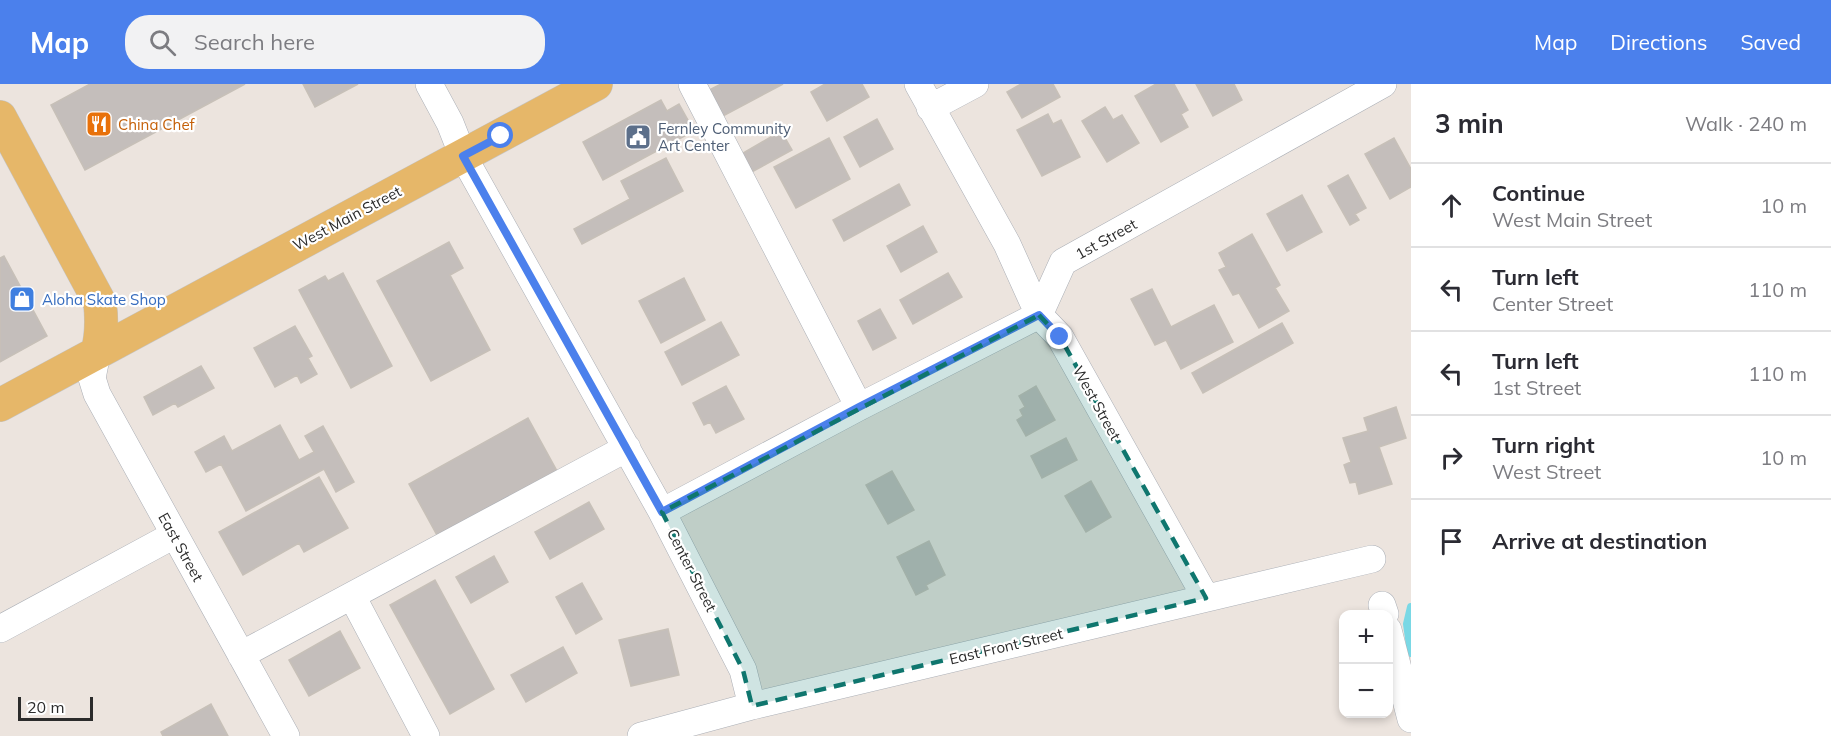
<!DOCTYPE html>
<html lang="en">
<head>
<meta charset="utf-8">
<style>
	body { margin:0; font-family:Mulish,sans-serif; background:#f2f2f3; color:#2b2b33 }
	.controls { position:absolute; right:18px; bottom:18px; display:grid; overflow:hidden; border-radius:12px; box-shadow:0 3px 9px #0003 }
	.controls button { width:54px; height:54px; display:grid; place-items:center; padding:0; border:0; border-bottom:2px solid #e1e1e2; background:#fff; color:#2b2b33; font:30px sans-serif }
	.scale { position:absolute; left:18px; bottom:15px; width:75px; box-sizing:border-box; padding-left:6px; border:3px solid #2b2b2b; border-top:0; font-size:16px; line-height:21px; white-space:nowrap; color:#2b2b2b; -webkit-text-stroke:4px #fff; paint-order:stroke }
	.stop { position:absolute; width:18px; height:18px; margin:-14px; border:4px solid #4b80ec; border-radius:50%; background:#fff }
	.stop.end { background:#4b80ec; border-color:#fff; box-shadow:0 2px 6px #0008 }
	.list { margin:0; padding:0; list-style:none }
	h2 { display:flex; justify-content:space-between; align-items:center; height:78px; margin:0; padding:0 24px; font-size:26px }
	h2 small { font-size:20px; font-weight:400; color:#7c7c81 }
	.list li { display:grid; grid-template-columns:39px 1fr auto; gap:18px; align-items:center; box-sizing:border-box; height:84px; padding:0 24px; border-top:2px solid #e1e1e2 }
	.list b { display:block; font-size:22px; white-space:nowrap }
	.list p { margin:0; font-size:20px; white-space:nowrap; color:#7c7c81 }
	.list em { font-size:20px; font-style:normal; color:#7c7c81 }
	.icon { flex:none; width:33px; height:33px; fill:none; stroke:currentColor; stroke-width:2; stroke-linecap:round; stroke-linejoin:round }
	.map { position:relative; flex:none; width:1411px; height:652px; overflow:hidden }
	header { display:flex; align-items:center; gap:36px; box-sizing:border-box; height:84px; padding:0 30px; background:#4b80ec; color:#fff }
	header strong { font-size:28px }
	nav { display:flex; gap:33px; margin-inline-start:auto; font-size:21px }
	.search { width:420px; height:54px; background:#f2f2f3; display:flex; align-items:center; gap:15px; box-sizing:border-box; padding:0 21px; border-radius:24px; color:#7c7c81; font-size:22px }
	main { display:flex }
	aside { flex:1; background:#fff }
	.map>svg:first-child { display:block }
</style>
</head>
<body>
<header>
<strong>Map</strong>
<div class="search"><svg class="icon" aria-label="search" viewBox="0 0 24 24"><circle cx="10" cy="10" r="6"/><path d="M15 15l6 6"/></svg>Search here</div>
<nav><a>Map</a><a>Directions</a><a>Saved</a></nav>
</header>
<main>
<div class="map">
<svg width="1411" height="652" viewBox="0 0 1411 652">
	<rect width="100%" height="100%" fill="#ece4de"/>
	<g fill="none" stroke-linecap="round" stroke-linejoin="round">
		<path stroke="#7ad8e5" stroke-width="8" d="M1411 523 1407 540 1411 569"/>
	</g>
	<path fill="#c4bebb" stroke="#c7c0b8" stroke-width="1.5" d="M90 0H245L85 86 51 21Z
		M303 0H358L315 23Z
		M721 0H783L723 32 709 6Z
		M825 0H862L869 13 827 37 811 8Z
		M1021 0H1053L1060 13 1022 34 1007 8Z
		M1156 0H1174L1188 26 1181 30 1188 43 1161 58 1135 12Z
		M1196 0H1234L1242 16 1213 32Z
		M661 16 667 27 679 20 694 47 603 96 583 58Z
		M1105 23 1113 36 1122 31 1139 59 1107 78 1082 37Z
		M1048 30 1053 40 1061 36 1080 73 1042 92 1017 46Z
		M877 35 893 65 860 83 844 53Z
		M781 47 792 66 748 90 738 72Z
		M829 54 850 95 796 124 774 83Z
		M1394 54 1411 85V103L1390 115 1365 70Z
		M666 74 683 107 582 160 574 145 630 115 621 97Z
		M1348 91 1366 124 1355 130 1359 136 1350 141 1328 102Z
		M899 100 910 121 844 157 833 136Z
		M1302 111 1322 148 1287 167 1267 130Z
		M923 142 937 168 901 188 887 162Z
		M1252 150 1280 201 1275 204 1289 227 1259 244 1239 209 1233 211 1219 186 1226 183 1219 169Z
		M449 158 463 184 450 191 490 266 431 297 377 197Z
		M4 172 47 252 0 278V174Z
		M343 189 392 282 351 304 299 206 325 192 328 197Z
		M948 189 962 213 913 240 900 216Z
		M684 194 705 236 661 259 639 217Z
		M1152 205 1171 243 1214 221 1233 258 1181 285 1166 256 1155 261 1131 215Z
		M880 225 896 254 873 266 858 237Z
		M721 238 739 271 682 301 665 268Z
		M1282 239 1293 259 1203 309 1192 289Z
		M295 242 312 272 308 274 317 290 301 299 297 291 275 303 254 264Z
		M201 282 214 304 178 323 175 319 153 331 144 313Z
		M726 302 744 335 716 349 710 338 704 341 693 319Z
		M1036 302 1055 336 1026 352 1017 336 1023 332 1020 326 1025 323 1019 312Z
		M1396 323 1406 354 1379 363 1392 400 1359 410 1356 398 1350 399 1344 381 1351 378 1343 354 1368 347 1364 334Z
		M528 334 557 387 438 453 409 400Z
		M280 341 299 376 314 368 305 352 323 342 354 398 336 408 324 385 246 427 221 380 206 388 195 368 224 352 232 367Z
		M1066 354 1077 376 1042 394 1031 372Z
		M892 387 914 426 888 440 866 401Z
		M319 393 348 444 304 468 299 459 243 491 219 448Z
		M1091 397 1111 433 1086 448 1065 412Z
		M589 418 604 445 550 475 535 448Z
		M929 457 945 491 926 501 928 505 916 511 897 473Z
		M494 472 508 498 471 519 456 493Z
		M435 496 494 605 450 630 390 521Z
		M582 499 602 535 576 550 556 513Z
		M668 545 679 591 631 602 619 556Z
		M340 547 360 584 309 612 289 576Z
		M563 563 577 589 526 618 511 591Z
		M211 620 228 652H163L161 648Z"/>
	<g fill="none" stroke-linecap="round" stroke-linejoin="round">
		<g stroke="#abafb6" stroke-width="28">
			<path id="minor" d="M429 0 450 39 463 72 662 428 743 586 752 622
				M692 0 859 323
				M918 0 1007 160 1039 231 1060 253 1206 514
				M930 24 975 0
				M97 269 92 294 97 310 286 652
				M662 428 859 323 1039 231 1063 178 1383 0
				M352 512 426 652
				M1382 521 1385 530
				M0 545 174 451
				M1388 546 1411 635
				M241 571 627 364
				M641 652 752 622 1372 475"/>
		</g>
		<g stroke="#c4c4c4" stroke-width="34">
			<path id="major" d="M0 33 100 219C102 237 102 251 97 269
				M0 321 596 0"/>
		</g>
		<use href="#minor" stroke="#fff" stroke-width="27"/>
		<use href="#major" stroke="#e6b769" stroke-width="33"/>
	</g>
	<g fill="none" stroke-linecap="round" stroke-linejoin="round">
		<path stroke="#4b80ec" stroke-width="8" d="M501 52 463 72 662 428 859 323 1039 231 1060 253"/>
	</g>
	<path fill="#0f766e" fill-opacity="0.2" stroke="#0f766e" stroke-width="4.5" stroke-dasharray="12 8" stroke-linejoin="round" d="M1039 231 1060 253 1206 514 752 622 743 586 662 428Z"/>
	<defs>
		<g id="restaurant-square" transform="scale(1.35)"><rect x="-9" y="-9" width="18" height="18" rx="4" fill="#e8710a" stroke="#fff"/><path d="M-5-6h1v4h1v-4h1v4h1v-4h1v5L-1.5 .5V6h-2V.5L-5-1ZM5-6V6H3V1.5H1.5Q1.5-4 5-6Z" fill="#fff"/></g>
		<g id="civic-square" transform="scale(1.35)"><rect x="-9" y="-9" width="18" height="18" rx="4" fill="#5c6f8a" stroke="#fff"/><path d="M-.6-6.5H3V-4.5H.6V-3L4-1V1h2V6H-6V1h2V-1L-.6-3ZM-1.2 2.5V6h2.4V2.5Z" fill="#fff"/></g>
		<g id="shop-square" transform="scale(1.35)"><rect x="-9" y="-9" width="18" height="18" rx="4" fill="#3f7fe0" stroke="#fff"/><path d="M-5-2.5h2.3a2.7 3.5 0 0 1 5.4 0H5L5.5 6h-11ZM-1.5-2.5h3a1.5 2.3 0 0 0-3 0Z" fill="#fff"/></g>
	</defs>
	<g fill-rule="evenodd">
		<use href="#restaurant-square" x="99" y="40"/>
		<use href="#civic-square" x="638" y="53"/>
		<use href="#shop-square" x="22" y="215"/>
	</g>
	<g text-anchor="middle" dominant-baseline="central" stroke-width="4.5" stroke-linejoin="round" paint-order="stroke">
		<g font-size="15" fill="#c56008" stroke="#fff" text-anchor="start">
			<text x="118" y="40">China Chef</text>
		</g>
		<g font-size="15" fill="#4e5e75" stroke="#fff" text-anchor="start">
			<text x="658" y="44">Fernley Community<tspan x="658" dy="17">Art Center</tspan></text>
		</g>
		<g font-size="15" fill="#2b2b2b" stroke="#fff">
			<text transform="translate(347 134) rotate(-28)">West Main Street</text>
			<text transform="translate(1106 155) rotate(-29)">1st Street</text>
			<text transform="translate(1097 319) rotate(61)">West Street</text>
			<text transform="translate(181 463) rotate(61)">East Street</text>
			<text transform="translate(692 486) rotate(63)">Center Street</text>
			<text transform="translate(1006 562) rotate(-13)">East Front Street</text>
		</g>
		<g font-size="15" fill="#366cbe" stroke="#fff" text-anchor="start">
			<text x="42" y="215">Aloha Skate Shop</text>
		</g>
	</g>
</svg>
<div class="controls">
<button>+</button>
<button>−</button>
</div>
<div class="scale">20 m</div>
<div class="stop" style="left:501px;top:52px"></div>
<div class="stop end" style="left:1060px;top:253px"></div>
</div>
<aside>
<h2>3 min<small>Walk · 240 m</small></h2>
<ul class="list">
<li><svg class="icon" aria-label="ahead" viewBox="0 0 24 24"><path d="M12 20V5M6 11l6-6 6 6"/></svg><div><b>Continue</b><p>West Main Street</p></div><em>10 m</em></li>
<li><svg class="icon" aria-label="left" viewBox="0 0 24 24"><path d="M17 20v-9H6M10 6l-5 5 5 5"/></svg><div><b>Turn left</b><p>Center Street</p></div><em>110 m</em></li>
<li><svg class="icon" aria-label="left" viewBox="0 0 24 24"><path d="M17 20v-9H6M10 6l-5 5 5 5"/></svg><div><b>Turn left</b><p>1st Street</p></div><em>110 m</em></li>
<li><svg class="icon" aria-label="right" viewBox="0 0 24 24"><path d="M7 20v-9h11M14 6l5 5-5 5"/></svg><div><b>Turn right</b><p>West Street</p></div><em>10 m</em></li>
<li><svg class="icon" aria-label="arrive" viewBox="0 0 24 24"><path d="M6 21V4h12l-3 4 3 4H6"/></svg><div><b>Arrive at destination</b></div></li>
</ul>
</aside>
</main>
</body>
</html>
